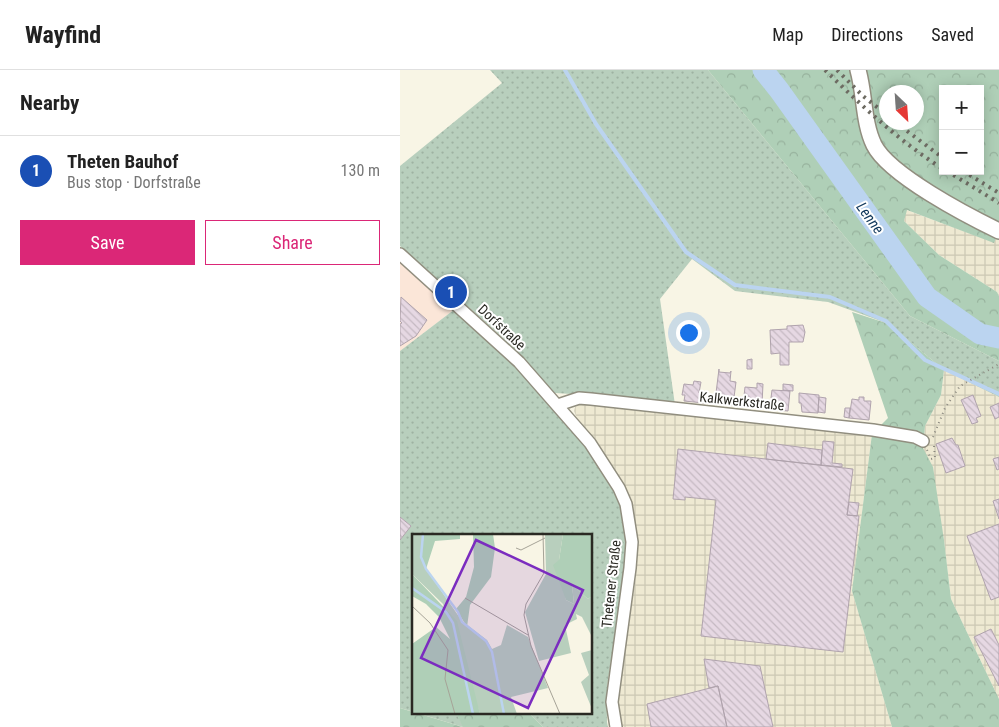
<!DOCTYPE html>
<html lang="en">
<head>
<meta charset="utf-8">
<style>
	body { margin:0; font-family:"Roboto Condensed",sans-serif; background:#f6f6f6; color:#222 }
	.controls { position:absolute; right:15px; top:15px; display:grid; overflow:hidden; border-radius:0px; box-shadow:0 2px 12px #0003 }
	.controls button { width:45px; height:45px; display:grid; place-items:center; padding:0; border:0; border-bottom:1px solid #e0e0e0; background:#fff; color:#222; font:25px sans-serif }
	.compass { position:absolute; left:479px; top:15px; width:45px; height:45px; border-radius:50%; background:#fff; box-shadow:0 2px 12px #0003; rotate:155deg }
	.you { position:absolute; left:288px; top:262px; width:18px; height:18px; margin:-12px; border:4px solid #fff; border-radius:50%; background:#1a73e8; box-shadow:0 0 0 8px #1a73e833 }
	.badge { display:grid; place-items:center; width:32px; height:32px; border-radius:50%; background:#db2777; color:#fff; font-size:16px; font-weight:700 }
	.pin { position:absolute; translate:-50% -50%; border:2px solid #fff; box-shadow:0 1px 5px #0006 }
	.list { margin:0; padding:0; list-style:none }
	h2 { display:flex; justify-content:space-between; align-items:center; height:65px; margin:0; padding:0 20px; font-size:21px }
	h2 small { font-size:16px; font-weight:400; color:#767676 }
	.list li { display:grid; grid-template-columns:32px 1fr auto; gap:15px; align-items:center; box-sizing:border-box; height:70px; padding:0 20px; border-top:1px solid #e0e0e0 }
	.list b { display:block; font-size:19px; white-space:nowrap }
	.list p { margin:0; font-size:16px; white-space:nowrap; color:#767676 }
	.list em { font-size:16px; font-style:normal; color:#767676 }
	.actions { display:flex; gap:10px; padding:15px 20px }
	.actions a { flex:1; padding:11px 0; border:1px solid #db2777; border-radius:0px; text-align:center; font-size:18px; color:#db2777 }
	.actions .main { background:#db2777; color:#fff }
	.map { position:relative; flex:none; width:599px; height:657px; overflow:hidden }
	header { display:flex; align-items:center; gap:30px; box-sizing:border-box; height:70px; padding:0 25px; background:#fff; border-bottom:1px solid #e0e0e0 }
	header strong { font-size:24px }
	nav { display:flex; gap:28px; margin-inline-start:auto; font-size:18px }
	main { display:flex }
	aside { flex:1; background:#fff }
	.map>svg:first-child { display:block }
</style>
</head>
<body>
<header>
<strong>Wayfind</strong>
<nav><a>Map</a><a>Directions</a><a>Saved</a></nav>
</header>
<main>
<aside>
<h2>Nearby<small></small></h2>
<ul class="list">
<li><span class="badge" style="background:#1a4fb4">1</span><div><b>Theten Bauhof</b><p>Bus stop · Dorfstraße</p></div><em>130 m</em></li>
</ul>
<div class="actions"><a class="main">Save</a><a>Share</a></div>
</aside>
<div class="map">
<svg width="599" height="657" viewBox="0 0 599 657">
	<defs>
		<pattern id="industrial-grid" width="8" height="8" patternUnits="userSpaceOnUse" patternTransform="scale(1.25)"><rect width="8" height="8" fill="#eee9d2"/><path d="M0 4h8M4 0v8" fill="none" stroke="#ccc8b4"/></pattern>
		<pattern id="grass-dots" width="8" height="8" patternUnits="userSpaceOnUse" patternTransform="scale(1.25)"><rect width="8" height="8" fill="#b8cfbd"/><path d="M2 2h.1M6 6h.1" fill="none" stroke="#9eb2a2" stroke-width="1.8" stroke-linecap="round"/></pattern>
		<pattern id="forest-crowns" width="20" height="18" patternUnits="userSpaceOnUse" patternTransform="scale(1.25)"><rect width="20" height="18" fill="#afcfb7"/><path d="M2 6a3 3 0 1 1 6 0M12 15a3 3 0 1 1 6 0" fill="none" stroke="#97b29d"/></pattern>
		<pattern id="building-back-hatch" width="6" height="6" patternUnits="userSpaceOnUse" patternTransform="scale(1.25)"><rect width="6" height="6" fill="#e6d8e3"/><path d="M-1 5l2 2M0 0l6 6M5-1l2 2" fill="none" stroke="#c5b9c2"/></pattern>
	</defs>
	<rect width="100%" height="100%" fill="#f8f5e5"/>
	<path fill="#fbe6d8" d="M0 190 55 239 0 281Z"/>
	<path fill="url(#industrial-grid)" d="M506 140 593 172 599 160V226L597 222 539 185 504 151Z
		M544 300 599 327V629L551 529 544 470 523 378 525 356 541 325Z
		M184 333 472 364 452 521 492 657H221L218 624 236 507 237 471 234 447 226 420 190 364 176 346 174 341 175 337Z"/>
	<path fill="url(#grass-dots)" d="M90 0H308L510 246 599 291V327L544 300 489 254 428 232 335 221 292 189 260 229 275 335 204 326 155 323 102 267 0 176V96L102 13Z
		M55 239C103 286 221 388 226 456 229 507 215 560 208 610 206 624 207 638 207 652L208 657H143L129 643H191V466H14V642L0 638V470L11 456 0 447V281Z
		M17 643H56L64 657H63Z"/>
	<path fill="url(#forest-crowns)" fill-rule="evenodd" d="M308 0H599V160L594 173 507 140 504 151 539 185 597 222 599 226V291L510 246ZM543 19H580V101H543ZM487 22H516V52H487Z
		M452 242 489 254 544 300 541 325 525 356 523 378 533 397 544 470 551 529 599 629V657H492L452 521 472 364 488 348Z
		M0 638 63 657 56 643H129L143 657H0Z"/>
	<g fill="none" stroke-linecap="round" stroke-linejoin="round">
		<path stroke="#bbd4f0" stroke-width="4" d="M165 0 196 54 286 182 335 215 430 227 486 251 525 290 599 324"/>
		<path stroke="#bbd4f0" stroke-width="21" d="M363 0 379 20 527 227 580 264 599 268"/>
	</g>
	<path fill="url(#building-back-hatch)" stroke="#b0a3ad" d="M1 227 27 250 16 266 0 276V254L2 253 0 251Z
		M403 255 405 262 403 272H389V295H380V283L371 284 370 260 387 259V256Z
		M352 289V299H347V290Z
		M319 299V302L330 303 331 301 330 311 336 312 333 335 319 333 320 324 316 323Z
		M294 311 301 312 299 323 305 324 304 333 284 331 285 325H282L284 314 293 315Z
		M357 313 363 314 362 334 349 335 347 333V326H344L345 317 357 318Z
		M383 314 393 315V321L383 320Z
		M372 320 390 321 388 341 375 340V329L371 328Z
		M399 323 419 325 418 343 402 342 401 333H399Z
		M573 325 581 346 576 348 578 352 572 354 561 330Z
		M419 327 426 328 425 343 418 342Z
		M459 327H464V331H471L469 350 449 348 452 329 459 330Z
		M599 333V347L595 349 590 337Z
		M445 338H450L449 348 444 347Z
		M552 368 556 375H558L565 396 546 403 536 374Z
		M423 371 434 372 432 393 442 394V397L421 395Z
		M368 373 422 380 421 395 366 389Z
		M278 379 453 399 447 445 459 446 443 582 301 566 316 430 285 427V430L273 429Z
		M599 387V399L597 400 593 389Z
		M599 429V449L593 431Z
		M449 432 459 433 457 446 447 445Z
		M0 447 11 456 0 470Z
		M599 454V527L591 530 567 466Z
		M591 559 599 575V616L574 567Z
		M304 589 360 596 373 657H327L318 616 309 618Z
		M318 616 327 657H251L247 634Z"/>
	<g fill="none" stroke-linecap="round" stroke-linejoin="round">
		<g stroke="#918e7f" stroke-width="14">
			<path id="minor" d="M0 184 119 292 190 373 219 418 226 434 232 472 230 498 212 632 216 657
				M158 335 179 328 191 329 473 360 515 367 523 371"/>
		</g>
		<g stroke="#918e7f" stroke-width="18">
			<path id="major" d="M458 0C465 25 463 52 474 75 489 105 568 146 599 161"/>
		</g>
		<path stroke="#8b897f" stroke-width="2" stroke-dasharray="1 4" stroke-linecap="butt" d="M533 367 545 338 560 316 599 294
			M527 380 531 389 535 388 534 376"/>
		<use href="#minor" stroke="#fff" stroke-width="11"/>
		<use href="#major" stroke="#fff" stroke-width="15"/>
		<path stroke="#6d6b62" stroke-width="4" stroke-dasharray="2.5 5" stroke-linecap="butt" d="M425 0C462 36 499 71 543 99
			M437 0 463 26 487 45
			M495 52 543 88
			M547 101 599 133
			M563 101 599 123"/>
	</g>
	<g text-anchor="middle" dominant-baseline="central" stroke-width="4" stroke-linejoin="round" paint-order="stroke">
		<g font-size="14" fill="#2a2923" stroke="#fff">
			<text transform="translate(102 257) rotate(43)">Dorfstraße</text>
			<text transform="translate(342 331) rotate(6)">Kalkwerkstraße</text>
			<text transform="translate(211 514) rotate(-84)">Thetener Straße</text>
		</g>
		<g font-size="15" font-style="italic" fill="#10375b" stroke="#fff">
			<text transform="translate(470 148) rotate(54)">Lenne</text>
		</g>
	</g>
	<g transform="translate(12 464)">
		<rect width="180" height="180" fill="#f8f5e5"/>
		<path d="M0 0H12L9 21 14 35 50 87 75 106 80 115 89 111 95 91 116 103 136 154 99 163 105 180H68L31 70 0 40ZM133 0H151L147 26 154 66 162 70 160 51 176 65 180 62V103L170 83 164 80 165 85 153 91 159 119 127 127 113 78 134 40ZM180 116V175L169 148 177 141 169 119Z" fill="#b8cfbd"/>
		<path d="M12 0H48V5L23 7 14 35 9 21ZM61 0H81L83 14 79 43 58 71 55 93 44 75 54 63 62 33ZM151 0H180V62L176 65 160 51 162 70 154 66 141 31 147 26ZM0 40 45 87 68 180H0V110L24 93 38 105 27 83 14 70 0 62Z" fill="#afcfb7"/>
		<path fill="none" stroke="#bbd4f0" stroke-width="2.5" d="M11 0 9 23 14 35 46 78 50 88 74 107 80 118 92 180M0 54 34 78 41 89 61 180"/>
		<path fill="none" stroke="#a6a397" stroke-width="1" d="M131 0 132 39 114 70 112 81 119 112 148 180M104 14 109 16 133 4M53 64 116 101M0 72 18 89 36 116 33 145 43 180"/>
		<path fill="#7b2cbf" fill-opacity="0.15" stroke="#7b2cbf" stroke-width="2.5" d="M64 6 171 56 116 174 9 124Z"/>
		<rect width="180" height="180" fill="none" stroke="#2a2923" stroke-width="2.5"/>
	</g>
</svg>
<div class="controls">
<button>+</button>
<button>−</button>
</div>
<svg class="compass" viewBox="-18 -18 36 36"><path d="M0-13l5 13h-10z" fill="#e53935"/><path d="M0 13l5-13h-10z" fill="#767676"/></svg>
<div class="you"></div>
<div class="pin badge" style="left:51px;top:222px;background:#1a4fb4">1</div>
</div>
</main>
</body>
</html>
